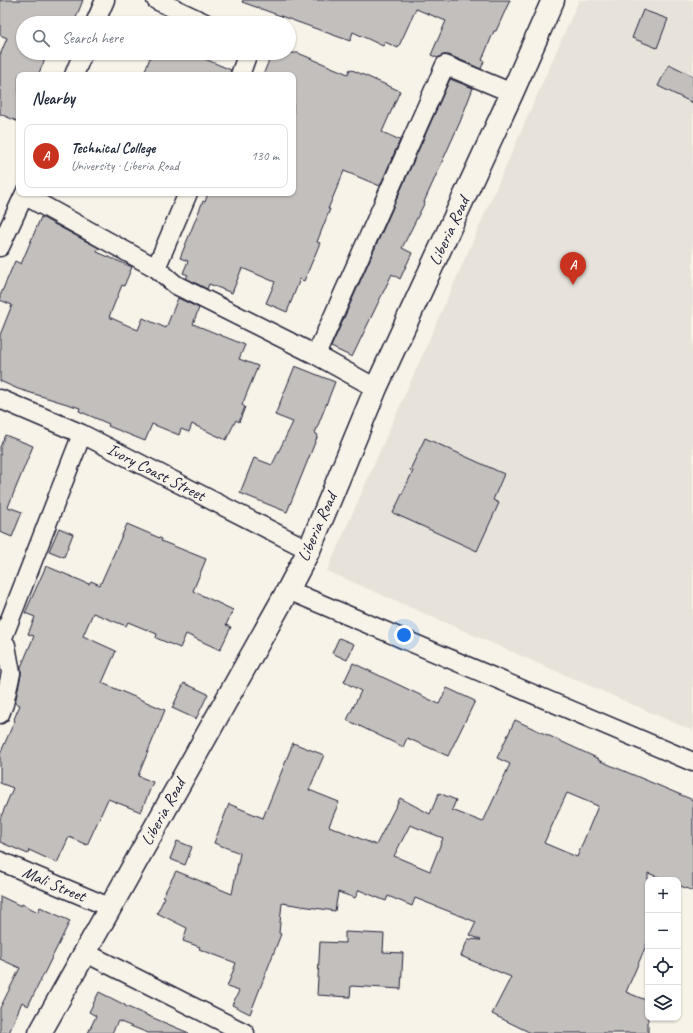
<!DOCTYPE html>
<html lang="en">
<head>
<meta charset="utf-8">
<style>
	body { margin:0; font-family:Caveat,sans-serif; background:#f6f6f7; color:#1f2937 }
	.controls { position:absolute; right:12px; bottom:12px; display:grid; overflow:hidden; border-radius:8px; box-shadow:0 1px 3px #0004 }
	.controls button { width:36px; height:36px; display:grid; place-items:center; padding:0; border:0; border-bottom:1px solid #e0e1e3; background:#fff; color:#1f2937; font:20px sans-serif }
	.you { position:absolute; left:404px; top:635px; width:14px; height:14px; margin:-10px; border:3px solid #fff; border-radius:50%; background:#1a73e8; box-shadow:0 0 0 6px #1a73e833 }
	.badge { display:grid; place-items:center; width:26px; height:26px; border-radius:50%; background:#c8321e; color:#fff; font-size:13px; font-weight:700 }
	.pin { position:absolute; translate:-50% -33px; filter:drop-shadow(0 1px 2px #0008) }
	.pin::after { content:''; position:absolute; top:21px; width:14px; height:12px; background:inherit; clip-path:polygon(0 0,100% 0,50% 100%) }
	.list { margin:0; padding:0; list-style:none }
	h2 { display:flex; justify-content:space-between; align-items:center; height:52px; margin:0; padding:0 16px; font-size:17px }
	h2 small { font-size:13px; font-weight:400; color:#747a83 }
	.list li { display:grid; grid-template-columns:26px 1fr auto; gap:12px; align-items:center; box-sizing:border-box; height:64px; margin:0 8px 8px; padding:0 8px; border:1px solid #e0e1e3; border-radius:8px }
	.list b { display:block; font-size:15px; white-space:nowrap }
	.list p { margin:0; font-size:13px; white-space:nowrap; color:#747a83 }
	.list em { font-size:13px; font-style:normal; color:#747a83 }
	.icon { flex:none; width:22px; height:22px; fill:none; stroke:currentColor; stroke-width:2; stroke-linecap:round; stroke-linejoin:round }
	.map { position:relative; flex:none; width:693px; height:1033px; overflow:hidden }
	.search { position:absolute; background:#fff; box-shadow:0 1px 3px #0004; left:16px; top:16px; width:280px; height:44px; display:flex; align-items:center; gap:10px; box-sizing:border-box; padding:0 14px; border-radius:22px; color:#747a83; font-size:15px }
	.panel { position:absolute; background:#fff; box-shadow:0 1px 3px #0004; left:16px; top:72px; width:280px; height:124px; border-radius:8px }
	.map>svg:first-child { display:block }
</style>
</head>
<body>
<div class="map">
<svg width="693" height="1033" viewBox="0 0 693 1033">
	<rect width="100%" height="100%" fill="#f7f3e8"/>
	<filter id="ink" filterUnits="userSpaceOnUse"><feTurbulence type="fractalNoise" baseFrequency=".025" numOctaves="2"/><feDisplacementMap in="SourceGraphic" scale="8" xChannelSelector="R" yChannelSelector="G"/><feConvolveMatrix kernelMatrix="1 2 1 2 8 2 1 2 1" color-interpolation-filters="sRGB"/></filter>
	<g filter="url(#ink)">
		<path fill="#e7e3db" d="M579 0H693V731L327 571Z"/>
		<path fill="#c2bfbd" stroke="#22223b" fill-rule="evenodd" d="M0 0H83L74 23H23V53H61L58 59 47 55 38 75H19V122L0 114V55L7 38 0 35Z
			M243 0H510L496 31H494L482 60 484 61 481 69 449 55H443L438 58 431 55 446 21 416 9 398 48 385 42 383 46 353 32 350 41 242 2Z
			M643 10 668 19 657 48 632 38Z
			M152 53H191L231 70 230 75H143Z
			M272 53H298L348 74 350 69 400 91 382 132 400 140 380 186 344 171 328 209H330L317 242 320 243 304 281 300 279 287 312 266 303 275 282 242 268 232 293 209 284 207 289 186 278 188 275 183 273 188 261 180 258 203 201 205 202 208 193H293V75H263Z
			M669 64 693 76V103L658 86Z
			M450 79 473 88 460 122 424 202H425L402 248 412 253 400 279 392 274 352 357 331 347Z
			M41 217 99 248 97 252 132 267 124 286 122 285 109 317 138 330 143 318 166 328 178 298 199 308 193 324 245 345 239 359 258 366 242 405 245 407 239 422 236 420 226 440 192 424 189 432 181 429 179 435 152 424 145 441 108 426 109 424 79 411 80 408 18 389 0 381V335L12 305 0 300V296L15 261 21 264Z
			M295 366 335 382 315 433 318 435 287 512 240 493 254 458 272 465 293 422 275 415Z
			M5 435 33 446 8 507 22 512 12 537 0 532V447Z
			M425 438 504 474 493 500 499 503 477 551 393 513 413 471 410 470Z
			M127 524 162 539 161 541 206 559 193 591 233 610 226 625 231 627 220 650 186 634 180 648 156 638 157 634 128 622 126 626 93 613 83 636 116 651 102 683 165 710 138 776 153 782 141 812 108 799 87 845 69 837 57 863 29 850 28 854 0 842V819L13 788 0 783V754L15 720 14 719 20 705 15 703 21 675V667L34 636 28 634 35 617 25 613 46 566 89 584 91 581 100 585Z
			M59 528 73 534 64 557 49 551Z
			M339 638 354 644 347 660 332 653Z
			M353 663 439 704 447 688 475 701 448 756 407 738 403 747 347 720 361 691 344 682Z
			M184 683 208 694 196 719 172 708Z
			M515 720 599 759 598 760 693 800V891L678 885V880H666L648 873V941L626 992 648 1001V1033H531L492 1014 511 977 461 956 468 939 481 940 470 935 476 922 415 898 412 906 388 896 386 901 359 890 355 898 338 892 335 911 282 903 279 933 281 934 250 1014 232 1005 239 991 227 987 236 963 199 949 200 947 183 941 187 928 157 913 165 897 163 896 176 871 232 894 240 853 214 843 229 804 263 818 293 743 324 755 309 790 339 802 329 826 376 845 400 798 430 814 439 793 456 800 452 810 483 822 510 764 497 758ZM567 793 598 806 577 857 544 843ZM410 825 443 838 430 871 394 856Z
			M177 841 192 847 185 865 170 859Z
			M0 896 21 906 22 904 38 912 40 907 70 921 28 1006 22 1002 9 1033H0V1008L20 968 0 959Z
			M345 932 384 934 383 952 403 953 401 989 351 986 350 997 317 995 320 942 345 943Z
			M99 992 125 1005V1006L189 1033H148L118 1021 112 1033H88L96 1016 89 1012Z"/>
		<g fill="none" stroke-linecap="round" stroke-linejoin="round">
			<g stroke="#22223b" stroke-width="21">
				<path id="street" d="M156 0 205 23
					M95 23 105 0
					M74 75 83 53
					M240 75 248 53
					M24 195 156 268 176 285 316 355 376 388
					M0 247 25 193
					M156 268 188 193
					M316 355 445 65 512 93
					M0 399 82 434 309 550
					M288 590 693 762
					M0 638 6 645 11 673 4 704 0 714
					M2 640 82 434
					M0 861 109 907
					M84 952 245 1033"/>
			</g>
			<g stroke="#22223b" stroke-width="25">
				<path id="secondary" d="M40 1033 288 590 309 550 376 388 512 93 553 0"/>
			</g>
			<use href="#street" stroke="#f7f3e8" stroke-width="18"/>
			<use href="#secondary" stroke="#f7f3e8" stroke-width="22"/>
		</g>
	</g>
	<g text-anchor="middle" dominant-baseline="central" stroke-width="4" stroke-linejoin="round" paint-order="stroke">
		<g font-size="17" fill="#22223b" stroke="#f7f3e8">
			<text transform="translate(449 231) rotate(-65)">Liberia Road</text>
			<text transform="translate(156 472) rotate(27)">Ivory Coast Street</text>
			<text transform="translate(317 527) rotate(-66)">Liberia Road</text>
			<text transform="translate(163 812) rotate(-61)">Liberia Road</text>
			<text transform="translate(54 884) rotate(23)">Mali Street</text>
		</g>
	</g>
</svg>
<div class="controls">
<button>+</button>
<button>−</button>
<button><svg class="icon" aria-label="locate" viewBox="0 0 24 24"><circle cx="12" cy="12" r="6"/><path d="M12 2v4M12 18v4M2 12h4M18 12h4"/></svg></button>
<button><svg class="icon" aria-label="layers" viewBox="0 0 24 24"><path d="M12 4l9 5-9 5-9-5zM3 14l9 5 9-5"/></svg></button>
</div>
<div class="you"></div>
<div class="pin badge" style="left:573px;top:285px">A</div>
<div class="search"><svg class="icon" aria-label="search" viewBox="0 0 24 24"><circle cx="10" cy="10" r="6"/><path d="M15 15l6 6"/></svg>Search here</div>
<section class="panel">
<h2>Nearby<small></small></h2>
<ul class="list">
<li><span class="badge">A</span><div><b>Technical College</b><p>University · Liberia Road</p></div><em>130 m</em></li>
</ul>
</section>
</div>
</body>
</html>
